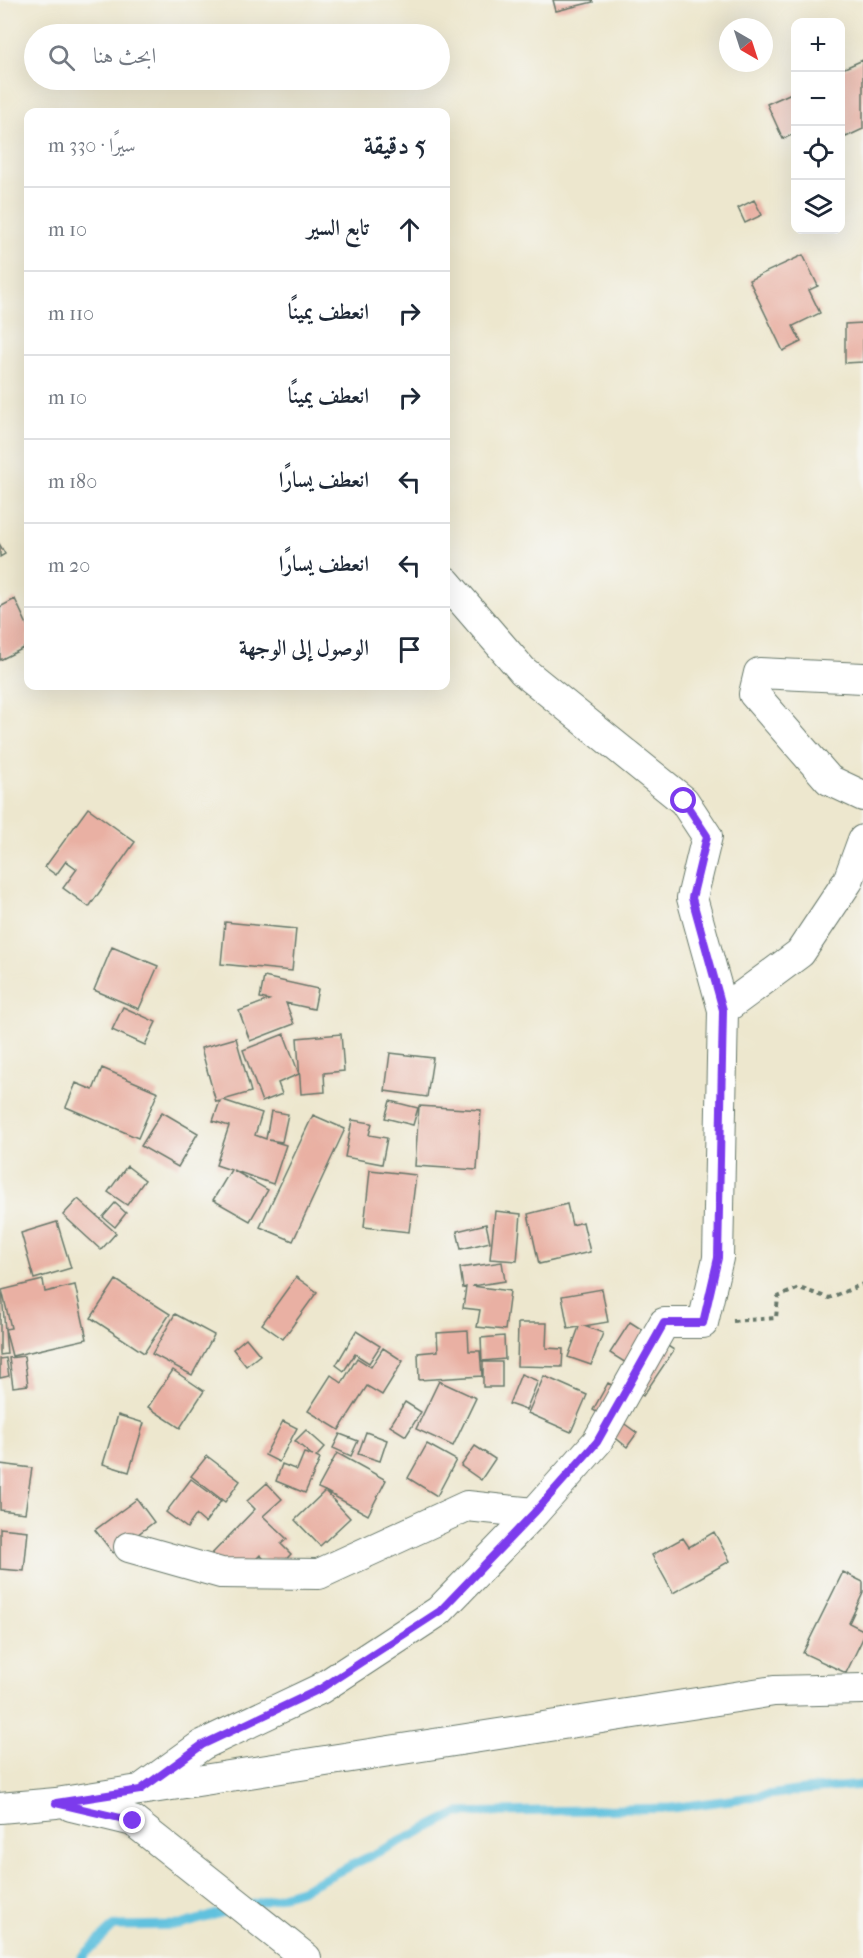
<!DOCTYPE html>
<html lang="ar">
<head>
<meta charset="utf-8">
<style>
	body { margin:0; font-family:"IM FELL French Canon",Amiri,serif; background:#f2f2f3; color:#1f2937; direction:rtl }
	.controls { position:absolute; right:18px; top:18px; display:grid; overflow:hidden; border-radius:12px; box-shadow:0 6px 24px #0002 }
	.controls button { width:54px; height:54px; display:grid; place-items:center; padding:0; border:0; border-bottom:2px solid #e0e1e3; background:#fff; color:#1f2937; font:30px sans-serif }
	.compass { position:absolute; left:719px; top:18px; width:54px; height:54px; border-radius:50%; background:#fff; box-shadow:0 6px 24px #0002; rotate:141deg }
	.stop { position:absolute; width:18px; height:18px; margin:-14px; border:4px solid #7c3aed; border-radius:50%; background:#fff }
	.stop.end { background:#7c3aed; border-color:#fff; box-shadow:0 2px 6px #0008 }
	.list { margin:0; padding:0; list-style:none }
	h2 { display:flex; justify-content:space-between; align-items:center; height:78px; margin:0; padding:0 24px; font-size:26px }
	h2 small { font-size:20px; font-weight:400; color:#747a83 }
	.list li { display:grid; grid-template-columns:39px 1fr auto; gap:18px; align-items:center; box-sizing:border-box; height:84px; padding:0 24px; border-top:2px solid #e0e1e3 }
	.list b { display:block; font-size:22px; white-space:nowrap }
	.list em { font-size:20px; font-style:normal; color:#747a83 }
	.icon { flex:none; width:33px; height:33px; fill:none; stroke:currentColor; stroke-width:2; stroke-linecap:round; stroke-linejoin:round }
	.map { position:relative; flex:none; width:863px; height:1958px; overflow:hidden; direction:ltr }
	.search { position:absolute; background:#fff; box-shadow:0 6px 24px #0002; left:24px; top:24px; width:426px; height:66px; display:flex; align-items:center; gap:15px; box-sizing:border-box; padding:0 21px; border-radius:33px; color:#747a83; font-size:22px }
	.panel { position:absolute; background:#fff; box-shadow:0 6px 24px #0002; left:24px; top:108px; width:426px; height:582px; border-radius:12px; direction:rtl }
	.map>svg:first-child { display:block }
</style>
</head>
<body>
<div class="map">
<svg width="863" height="1958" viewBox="0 0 863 1958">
	<rect width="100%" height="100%" fill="#f6f6f2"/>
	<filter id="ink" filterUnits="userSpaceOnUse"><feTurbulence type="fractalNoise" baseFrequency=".0167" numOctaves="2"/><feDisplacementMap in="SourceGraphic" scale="12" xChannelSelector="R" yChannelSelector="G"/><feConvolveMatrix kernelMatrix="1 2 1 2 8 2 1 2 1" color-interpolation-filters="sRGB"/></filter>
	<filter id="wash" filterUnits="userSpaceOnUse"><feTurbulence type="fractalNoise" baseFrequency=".008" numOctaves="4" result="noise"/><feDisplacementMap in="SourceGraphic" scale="24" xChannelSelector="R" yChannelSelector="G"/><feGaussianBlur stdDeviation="1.35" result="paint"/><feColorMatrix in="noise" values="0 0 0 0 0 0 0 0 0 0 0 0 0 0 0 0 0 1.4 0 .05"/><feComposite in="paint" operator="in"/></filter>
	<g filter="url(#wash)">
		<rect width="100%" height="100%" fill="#ede7ce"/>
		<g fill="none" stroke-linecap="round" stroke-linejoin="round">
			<path stroke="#60c1de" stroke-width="9" d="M248 1906 301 1890 458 1813 671 1808 804 1790 863 1785
				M81 1958 114 1926 181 1925 234 1909"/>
		</g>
		<g id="blocks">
			<path fill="#e9b0a3" d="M553 0H592L593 2 556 11Z
				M863 60V129L846 137 840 125V70Z
				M796 91V133L783 139 767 104Z
				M754 200 762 215 745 223 738 208Z
				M803 255 818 286 809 290 820 313 793 326 801 342 783 351 749 280Z
				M863 323V362L845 363V324Z
				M0 545 5 554 0 557Z
				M15 599 28 627V646L0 660V607Z
				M88 808 135 842 89 907 63 888 77 869 66 861 56 875 45 867Z
				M225 922 296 929 292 971 221 964Z
				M112 947 158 966 139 1009 94 990Z
				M264 977 318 989 314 1009 286 1003 294 1024 250 1041 239 1011 269 1000 260 998Z
				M123 1007 156 1022 145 1045 112 1030Z
				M284 1034 299 1074 278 1083 282 1094 262 1102 243 1050Z
				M341 1034 344 1071 324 1073 325 1092 301 1094 297 1038Z
				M236 1038 251 1092 223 1100 262 1113 255 1135 266 1139 271 1111 288 1114 282 1142 269 1140 286 1145 273 1184 233 1170 268 1190 250 1221 213 1200 231 1170 216 1165 229 1126 213 1121 220 1101 216 1102 201 1048Z
				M390 1053 433 1058 427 1097 385 1091Z
				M102 1068 158 1092 138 1138 66 1107 76 1083 93 1090Z
				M390 1101 418 1108 413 1125 385 1118Z
				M419 1106 481 1110 477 1170 415 1166Z
				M162 1112 198 1133 178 1167 141 1146Z
				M313 1115 345 1129 293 1241 260 1227Z
				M352 1120 372 1123 369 1135 387 1138 382 1164 345 1157Z
				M127 1166 145 1180 127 1205 108 1192Z
				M370 1170 416 1175 409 1232 364 1227Z
				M78 1199 116 1233 101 1250 63 1215Z
				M115 1203 126 1213 115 1227 103 1217Z
				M567 1204 572 1225 583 1222 590 1252 539 1264 528 1214Z
				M495 1211 521 1214 517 1261 490 1259Z
				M57 1222 71 1268 34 1279 21 1233Z
				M486 1224 490 1242 461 1249 457 1231Z
				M502 1262 505 1281 472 1286 510 1291 505 1330 477 1327 480 1310 463 1308 466 1287 463 1288 460 1268Z
				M296 1277 317 1292 283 1339 262 1324Z
				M43 1280 45 1292 75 1285 87 1339 12 1356 5 1329 11 1328 2 1290Z
				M116 1280 170 1314 144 1353 91 1318Z
				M602 1289 608 1322 584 1326 603 1333 591 1365 568 1357 579 1327 568 1329 562 1296Z
				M0 1294H2L7 1354 0 1355Z
				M175 1314 214 1335 192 1375 152 1354Z
				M630 1322 674 1350 643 1396 621 1381 631 1366 610 1353Z
				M518 1323H547L546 1348 563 1349 562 1367 517 1366Z
				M356 1331 380 1346 369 1363 355 1354 344 1371 336 1365Z
				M468 1331 469 1351H480L482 1376 419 1380 418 1353 438 1351 437 1333Z
				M504 1336 505 1359 482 1361 481 1338Z
				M246 1338 260 1355 246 1366 233 1349Z
				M383 1348 403 1361 382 1395 367 1386 339 1430 308 1411 331 1375 342 1383 357 1358 371 1367Z
				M24 1356 28 1385 13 1387 9 1358Z
				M6 1358 9 1376 0 1378V1359Z
				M483 1362H502V1387H483Z
				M173 1370 204 1391 180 1428 148 1407Z
				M521 1374 538 1381 526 1410 509 1404Z
				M544 1376 587 1395 571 1432 528 1413Z
				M439 1381 476 1398 453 1446 416 1429Z
				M608 1383 624 1392 609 1419 593 1410Z
				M405 1402 421 1412 406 1436 390 1426Z
				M118 1415 144 1423 129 1472 103 1464Z
				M283 1421 297 1428 279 1462 265 1455Z
				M622 1422 637 1433 627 1447 612 1435Z
				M306 1430 325 1447 316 1457 320 1459 305 1493 276 1481 282 1464 297 1470 304 1453 313 1456 295 1441Z
				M366 1432 387 1440 380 1461 358 1454Z
				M340 1434 358 1441 351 1456 333 1448Z
				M427 1444 456 1460 437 1496 408 1478Z
				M475 1446 495 1459 481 1480 461 1466Z
				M337 1453 386 1480 368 1515 325 1491 350 1518 320 1546 295 1520 325 1491 318 1488Z
				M207 1456 240 1481 225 1502 191 1476Z
				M0 1464 32 1468 25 1513 0 1510Z
				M191 1479 221 1501 205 1523 196 1515 187 1528 166 1512Z
				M267 1483 282 1499 263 1516 287 1539 281 1544 291 1554 276 1570 260 1555 231 1584 206 1560 255 1509 247 1501Z
				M137 1499 154 1522 113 1553 95 1530Z
				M0 1528 28 1531 24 1571 0 1569Z
				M714 1532 730 1561 673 1593 652 1555 683 1538 689 1547Z
				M843 1572 863 1582V1593L849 1623 863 1630V1638L846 1673 803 1653Z"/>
		</g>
	</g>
	<g filter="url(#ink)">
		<use href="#blocks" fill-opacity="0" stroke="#67786a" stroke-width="1.5"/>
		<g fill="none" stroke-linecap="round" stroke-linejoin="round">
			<g stroke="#67786a" stroke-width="32">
				<path id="minor" d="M863 678 759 673 754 694 829 780 863 796
					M723 1010 800 953 848 881 863 840
					M129 1547 221 1573 319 1574 467 1506 534 1513
					M140 1790 202 1745 320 1689 439 1611 534 1513 597 1442 664 1323H703L718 1258 723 1010 692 898 707 836 684 801 523 671 446 582
					M71 1806 133 1821 306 1958
					M0 1808 56 1803 774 1691 863 1689"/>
			</g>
			<path stroke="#67786a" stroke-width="4" stroke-dasharray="4.5 4.5" stroke-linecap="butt" d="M733 1321 776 1318 778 1297 799 1288 829 1298 863 1284"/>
			<use href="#minor" stroke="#fff" stroke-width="30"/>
		</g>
	</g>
	<g fill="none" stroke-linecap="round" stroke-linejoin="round" filter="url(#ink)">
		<path stroke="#7c3aed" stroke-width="8" d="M133 1821 56 1803 140 1790 202 1745 320 1689 440 1611 534 1513 597 1442 664 1323H703L718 1258 723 1010 692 898 707 836 684 801"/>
	</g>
</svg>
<div class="controls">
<button>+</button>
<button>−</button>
<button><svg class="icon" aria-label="locate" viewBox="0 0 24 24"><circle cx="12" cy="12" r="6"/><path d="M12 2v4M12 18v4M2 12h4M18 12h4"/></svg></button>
<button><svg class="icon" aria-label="layers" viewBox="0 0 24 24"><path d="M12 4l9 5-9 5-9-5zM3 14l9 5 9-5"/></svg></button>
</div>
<svg class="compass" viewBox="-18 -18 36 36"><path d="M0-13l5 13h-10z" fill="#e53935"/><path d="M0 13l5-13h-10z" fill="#747a83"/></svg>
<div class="stop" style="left:684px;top:801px"></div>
<div class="stop end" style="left:133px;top:1821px"></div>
<div class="search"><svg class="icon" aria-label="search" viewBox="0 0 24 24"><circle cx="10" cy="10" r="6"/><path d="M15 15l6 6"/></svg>ابحث هنا</div>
<section class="panel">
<h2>5 دقيقة<small>سيرًا · 330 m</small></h2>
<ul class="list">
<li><svg class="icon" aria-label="ahead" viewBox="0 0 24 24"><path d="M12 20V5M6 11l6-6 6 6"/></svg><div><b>تابع السير</b></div><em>10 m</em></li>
<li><svg class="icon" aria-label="right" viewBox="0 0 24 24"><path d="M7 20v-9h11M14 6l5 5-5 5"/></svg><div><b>انعطف يمينًا</b></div><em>110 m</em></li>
<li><svg class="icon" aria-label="right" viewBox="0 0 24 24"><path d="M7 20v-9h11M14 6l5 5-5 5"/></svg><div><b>انعطف يمينًا</b></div><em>10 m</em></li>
<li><svg class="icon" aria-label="left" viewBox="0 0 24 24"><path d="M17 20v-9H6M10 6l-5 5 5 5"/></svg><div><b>انعطف يسارًا</b></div><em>180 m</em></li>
<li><svg class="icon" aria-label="left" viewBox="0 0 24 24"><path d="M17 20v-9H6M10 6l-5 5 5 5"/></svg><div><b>انعطف يسارًا</b></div><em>20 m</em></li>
<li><svg class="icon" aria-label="arrive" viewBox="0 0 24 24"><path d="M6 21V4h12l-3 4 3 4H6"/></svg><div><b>الوصول إلى الوجهة</b></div></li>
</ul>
</section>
</div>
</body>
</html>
